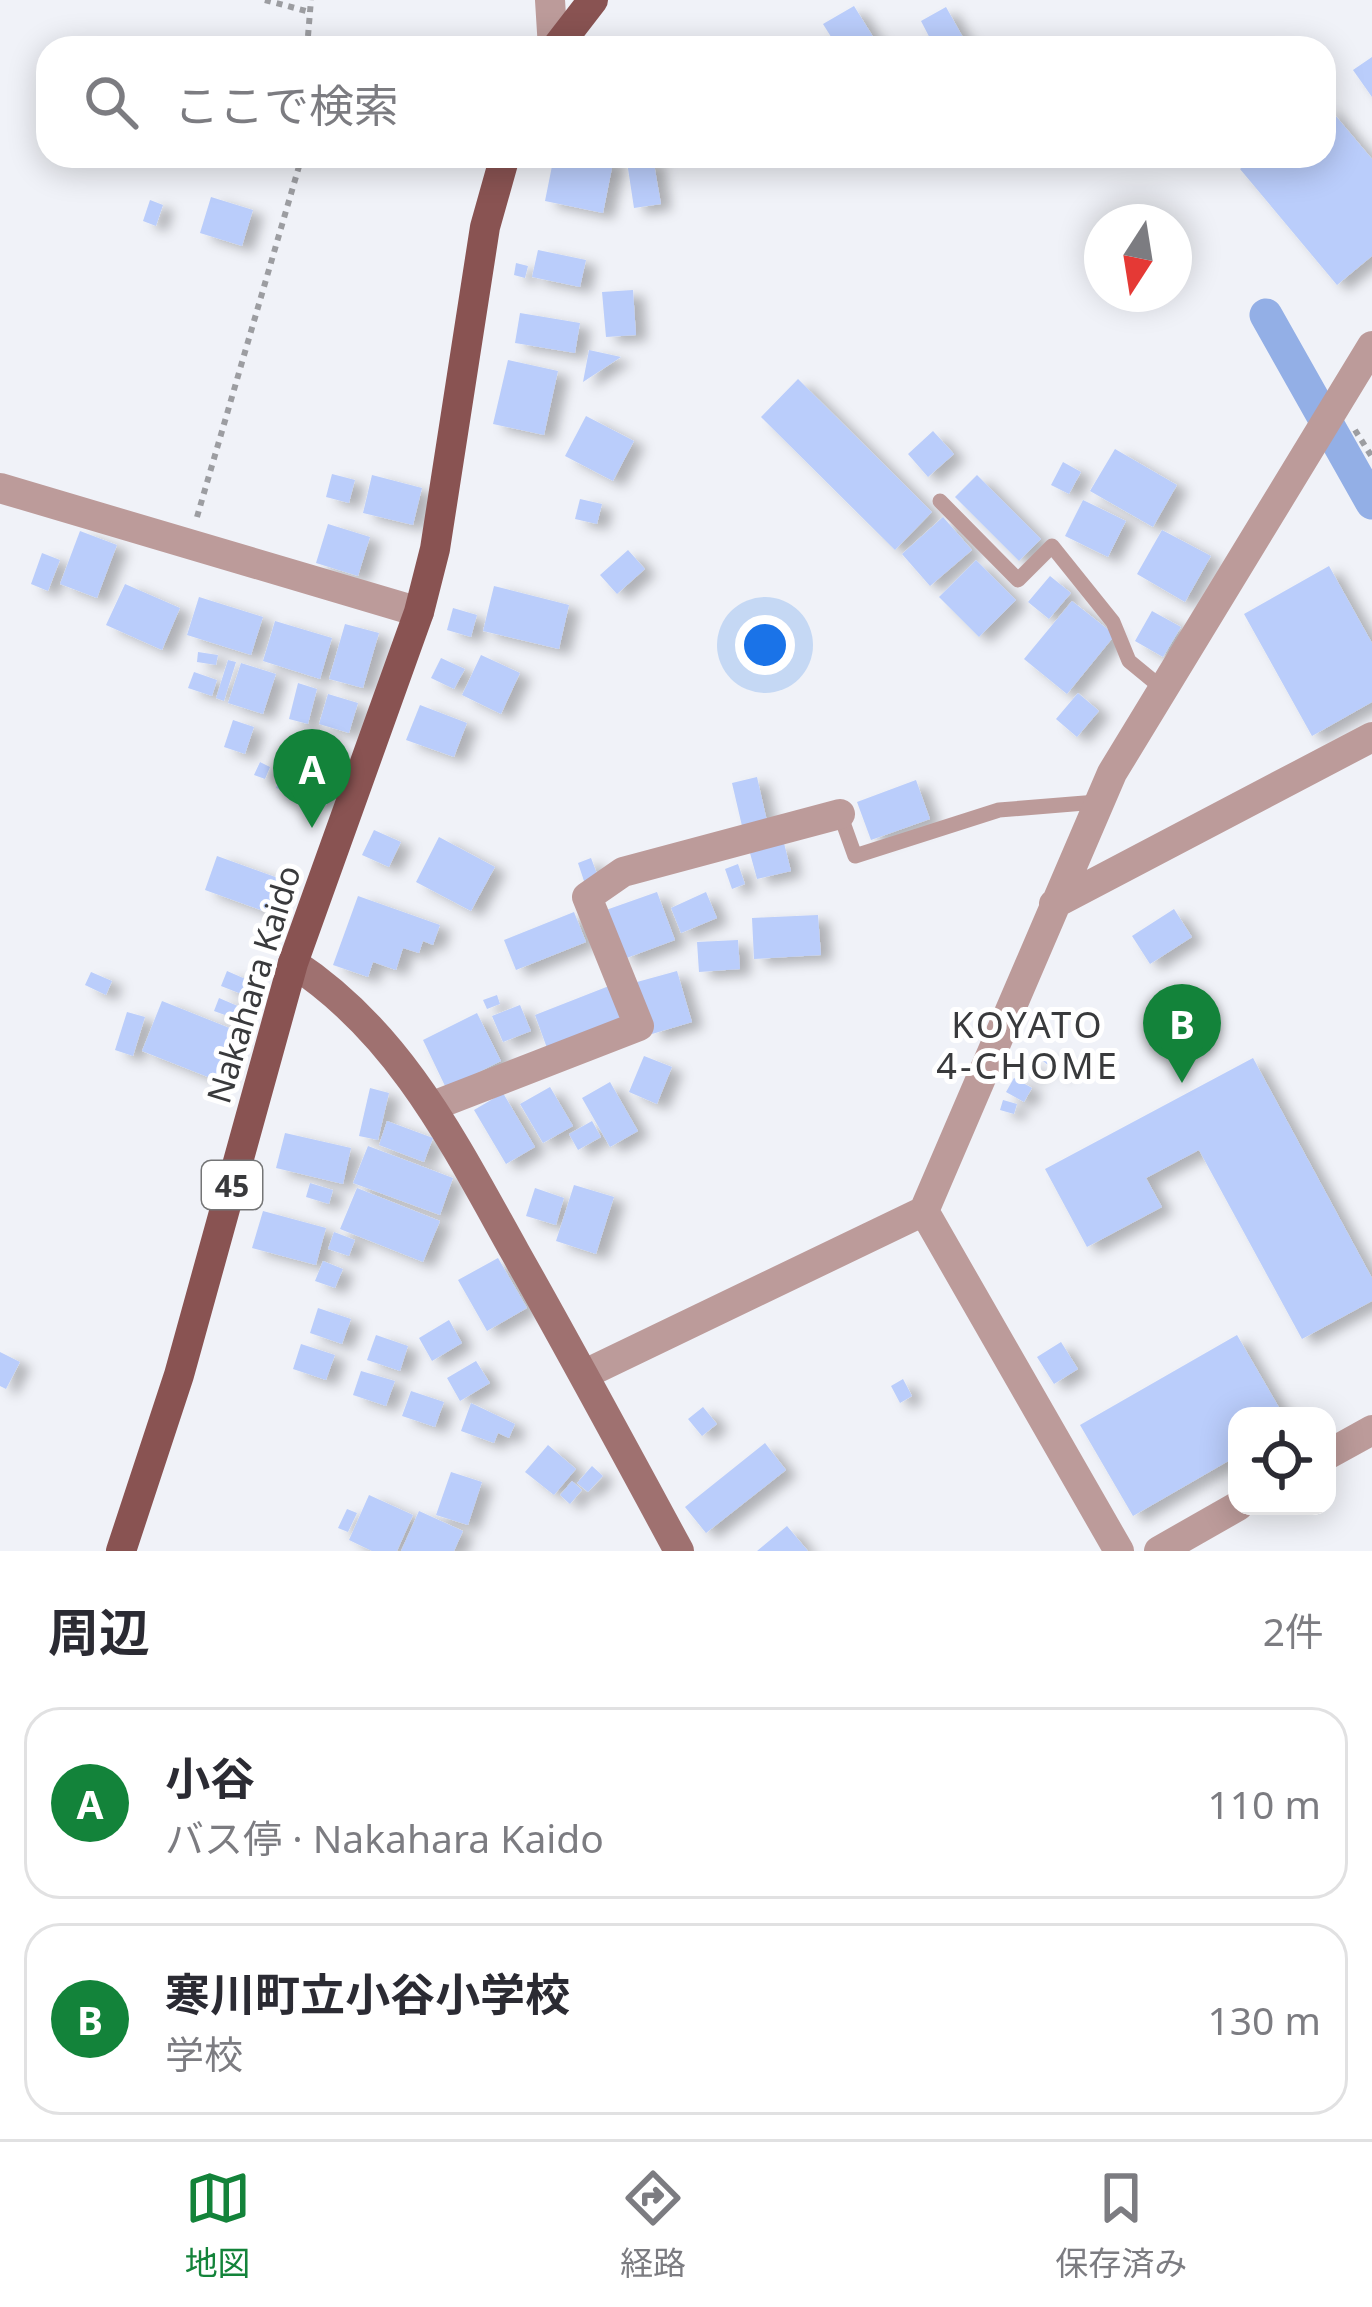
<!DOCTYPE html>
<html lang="ja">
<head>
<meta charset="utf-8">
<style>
	body { margin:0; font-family:"Noto Sans","Noto Sans JP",sans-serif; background:#f2f2f3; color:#2b2b33 }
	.controls { position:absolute; right:36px; bottom:36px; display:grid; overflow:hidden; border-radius:24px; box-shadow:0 6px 30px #0003 }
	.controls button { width:108px; height:108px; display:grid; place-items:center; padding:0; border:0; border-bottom:3px solid #e1e1e2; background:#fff; color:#2b2b33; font:60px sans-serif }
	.compass { position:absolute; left:1084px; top:204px; width:108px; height:108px; border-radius:50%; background:#fff; box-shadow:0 6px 30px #0003; rotate:192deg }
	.you { position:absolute; left:765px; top:645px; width:42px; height:42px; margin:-30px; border:9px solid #fff; border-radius:50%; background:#1a73e8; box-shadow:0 0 0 18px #1a73e833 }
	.badge { display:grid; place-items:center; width:78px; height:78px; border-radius:50%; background:#13833a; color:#fff; font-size:39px; font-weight:700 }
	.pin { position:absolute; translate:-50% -99px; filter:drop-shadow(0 3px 6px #0008) }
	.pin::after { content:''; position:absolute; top:63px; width:42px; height:36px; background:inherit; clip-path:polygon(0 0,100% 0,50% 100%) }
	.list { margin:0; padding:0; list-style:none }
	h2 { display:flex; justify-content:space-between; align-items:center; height:156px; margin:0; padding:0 48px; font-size:51px }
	h2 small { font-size:39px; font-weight:400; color:#7c7c81 }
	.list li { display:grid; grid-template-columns:78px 1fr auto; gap:36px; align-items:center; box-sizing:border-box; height:192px; margin:0 24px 24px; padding:0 24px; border:3px solid #e1e1e2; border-radius:36px }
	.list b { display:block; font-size:45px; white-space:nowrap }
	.list p { margin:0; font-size:39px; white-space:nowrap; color:#7c7c81 }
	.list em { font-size:39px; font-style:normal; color:#7c7c81 }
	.icon { flex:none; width:66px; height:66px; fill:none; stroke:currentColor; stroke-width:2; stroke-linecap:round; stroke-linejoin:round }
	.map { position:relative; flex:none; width:1372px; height:1551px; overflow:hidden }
	.search { position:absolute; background:#fff; box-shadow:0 6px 30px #0003; left:36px; right:36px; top:36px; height:132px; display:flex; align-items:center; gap:30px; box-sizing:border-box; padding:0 42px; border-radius:36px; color:#7c7c81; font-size:45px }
	.sheet { height:588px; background:#fff }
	nav { display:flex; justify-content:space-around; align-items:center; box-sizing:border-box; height:168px; border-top:3px solid #e1e1e2; background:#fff; font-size:33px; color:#7c7c81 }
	nav a { display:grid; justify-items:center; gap:6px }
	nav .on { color:#13833a }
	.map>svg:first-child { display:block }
</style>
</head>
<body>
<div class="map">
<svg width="1372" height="1551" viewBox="0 0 1372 1551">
	<defs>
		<filter id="shadow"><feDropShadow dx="11" dy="6" stdDeviation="6" flood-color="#0004"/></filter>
	</defs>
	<rect width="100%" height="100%" fill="#f0f2f8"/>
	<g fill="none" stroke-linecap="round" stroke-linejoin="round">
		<path stroke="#93afe6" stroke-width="33" d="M1266 315 1372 503"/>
	</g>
	<path fill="#bacdfb" filter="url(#shadow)" d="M854 6 877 43 869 48H838L823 24Z
		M946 7 969 48H935L921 21Z
		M1372 57V97L1353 70Z
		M1324 102 1372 159V256L1337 285 1240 169 1256 156H1324Z
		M554 156 614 158 603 213 545 201Z
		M653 158 661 204 634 208 627 162Z
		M211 197 253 210 242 246 200 233Z
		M150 200 163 205 156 226 143 221Z
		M538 250 586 260 580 287 532 277Z
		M516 263 528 266 525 278 514 275Z
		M633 290 636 335 606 337 602 292Z
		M520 313 580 323 575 353 515 343Z
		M589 350 621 357 583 382Z
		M508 360 558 371 544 435 493 424Z
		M798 379 932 512 895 550 761 417Z
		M586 416 634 441 613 481 565 456Z
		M933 431 954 454 928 477 908 454Z
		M1115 449 1177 485 1153 527 1090 491Z
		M1063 462 1081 472 1069 494 1051 485Z
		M332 474 355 480 349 503 326 497Z
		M372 475 422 488 413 525 363 513Z
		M977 475 1041 539 1019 561 955 497Z
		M580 499 602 504 597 524 575 519Z
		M1083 500 1126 521 1108 557 1065 536Z
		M943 517 972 550 930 586 902 554Z
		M328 524 370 537 358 576 316 563Z
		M1162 530 1211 556 1185 602 1137 574Z
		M80 531 117 545 97 598 60 584Z
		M628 550 645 569 617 594 600 575Z
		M42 553 60 560 48 591 31 584Z
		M976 560 1016 600 979 637 939 597Z
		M1329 566 1372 643V702L1312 736 1244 614Z
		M1050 576 1071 593 1049 619 1028 602Z
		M125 584 180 608 162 650 106 625Z
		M494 586 569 605 559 649 483 631Z
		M199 597 263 617 251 655 187 635Z
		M1072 601 1115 635 1067 694 1024 659Z
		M453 608 477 615 471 637 447 630Z
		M1152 611 1181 627 1163 657 1135 641Z
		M275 621 332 638 320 679 263 661Z
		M345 624 379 633 363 688 329 679Z
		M198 652 218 655 216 665 197 662Z
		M481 655 520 673 501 714 462 695Z
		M441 658 465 669 454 689 431 678Z
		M228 660 236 662 224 701 216 698Z
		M241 663 276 674 263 714 228 703Z
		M194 672 217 680 212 696 188 688Z
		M298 683 317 689 308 724 289 719Z
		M1078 693 1099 711 1077 737 1056 719Z
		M328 694 358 703 349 733 319 724Z
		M420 705 467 723 454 757 406 740Z
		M233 720 254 727 245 754 224 747Z
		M290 743 341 759 326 805 276 788Z
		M260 762 270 767 265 779 254 775Z
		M757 777 767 821 742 826 732 783Z
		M916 780 930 819 871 840 857 802Z
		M374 830 401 842 389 867 362 855Z
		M439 837 495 867 471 911 416 882Z
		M784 843 791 871 757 879 750 853Z
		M217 856 278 878 266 912 205 890Z
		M591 858 599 879 585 884 578 863Z
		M738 864 745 884 732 889 725 869Z
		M657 892 675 940 624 959 606 910Z
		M706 892 717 918 681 933 671 908Z
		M358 896 440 925 433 945 423 941 419 953 403 948 396 970 373 962 368 977 333 965Z
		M1174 909 1192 937 1150 964 1132 936Z
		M574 912 586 942 516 970 504 940Z
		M818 915 821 955 754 959 752 918Z
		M738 940 740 969 699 972 697 942Z
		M227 971 250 981 244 995 221 986Z
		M677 971 692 1022 652 1034 637 982Z
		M91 972 112 981 106 995 85 985Z
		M609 986 623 1018 547 1048 535 1015Z
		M497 995 500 1004 487 1009 483 1000Z
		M219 998 240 1007 236 1019 214 1011Z
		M162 1001 237 1031 218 1081 142 1051Z
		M520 1005 531 1031 503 1042 492 1016Z
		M127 1012 145 1017 133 1056 115 1050Z
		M477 1013 501 1061 446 1088 423 1040Z
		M1051 1051 1067 1064 1059 1074 1043 1061Z
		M644 1056 672 1067 657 1104 629 1092Z
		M1253 1058 1372 1278V1301L1302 1339 1199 1150 1146 1178 1162 1207 1087 1247 1045 1169Z
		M1023 1061 1039 1068 1035 1077 1019 1070Z
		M1014 1078 1032 1088 1024 1102 1006 1092Z
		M610 1082 638 1131 610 1147 582 1098Z
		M550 1087 573 1126 543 1143 520 1104Z
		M370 1088 389 1093 378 1140 359 1136Z
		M503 1093 535 1147 506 1164 474 1110Z
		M1003 1100 1017 1104 1014 1114 1000 1110Z
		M387 1121 433 1138 424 1162 379 1145Z
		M592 1121 601 1137 578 1150 569 1134Z
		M285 1133 351 1148 343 1184 276 1168Z
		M368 1146 453 1178 440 1215 353 1183Z
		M310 1183 333 1190 329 1204 306 1197Z
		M574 1185 614 1197 596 1254 556 1241Z
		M357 1188 440 1221 423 1262 340 1229Z
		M535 1188 564 1198 556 1225 526 1216Z
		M263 1211 326 1228 316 1265 252 1248Z
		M334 1232 355 1240 349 1256 328 1249Z
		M498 1258 527 1308 487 1331 458 1280Z
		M323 1261 343 1269 335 1288 315 1281Z
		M318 1308 351 1319 342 1344 310 1333Z
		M449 1320 462 1343 432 1361 419 1338Z
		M376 1335 408 1346 400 1371 367 1360Z
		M1237 1335 1284 1416H1237V1456L1133 1516 1080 1425Z
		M1061 1342 1078 1369 1054 1384 1037 1357Z
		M301 1344 335 1355 326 1380 293 1369Z
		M0 1352 20 1362 6 1389 0 1386Z
		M476 1361 490 1383 460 1401 447 1378Z
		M361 1371 395 1381 386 1406 353 1395Z
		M903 1379 912 1396 900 1403 891 1386Z
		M411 1391 444 1402 435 1427 402 1416Z
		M471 1403 515 1424 509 1438 498 1433 494 1443 461 1431Z
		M703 1407 717 1424 702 1436 688 1419Z
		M765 1443 786 1470 706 1533 685 1507Z
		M548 1445 576 1469 554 1495 525 1472Z
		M592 1466 603 1476 588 1492 577 1483Z
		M451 1472 482 1482 468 1525 436 1515Z
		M572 1481 582 1490 570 1504 560 1495Z
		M369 1495 413 1515 397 1551H372L349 1540Z
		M347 1509 357 1513 348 1532 338 1528Z
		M419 1511 463 1531 454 1551H401Z
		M787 1526 808 1551H757Z"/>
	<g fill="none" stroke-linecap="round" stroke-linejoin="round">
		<path stroke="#9c9da1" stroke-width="6" stroke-dasharray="6 6" stroke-linecap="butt" d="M265 0 310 12
			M307 48 311 0
			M1355 430 1372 457
			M197 517 302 156"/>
		<path stroke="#bc9b9a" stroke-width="15" d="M940 501 1018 580 1052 546 1113 622 1129 661 1163 689
			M840 814 855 856 999 810 1097 802"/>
		<path stroke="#bc9b9a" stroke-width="30" d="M550 0 553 48
			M0 488 419 612
			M1054 904 1372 737
			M433 1106 639 1026 587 897 623 872 840 814
			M924 1211 1112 773 1372 346
			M585 1374 924 1211 1119 1551
			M1327 1455 1372 1430
			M1159 1551 1238 1506"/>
		<path stroke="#9f7170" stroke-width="30" d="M293 963C400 1033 454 1143 515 1252 571 1351 625 1451 679 1551"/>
		<path stroke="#895352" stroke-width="30" d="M556 48 593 0
			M121 1551 179 1375 293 963 419 612 435 549 485 227 505 156"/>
	</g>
	<g text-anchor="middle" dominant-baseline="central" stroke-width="10" stroke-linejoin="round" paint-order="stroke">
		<rect fill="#fff" stroke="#747576" stroke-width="3" x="202" y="1161" width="60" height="48" rx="9"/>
		<g font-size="30" font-weight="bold" fill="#393a3c">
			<text x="232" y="1185">45</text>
		</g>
		<g font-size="33" fill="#393a3c" stroke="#fff">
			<text transform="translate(253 984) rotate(-73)">Nakahara Kaido</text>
		</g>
		<g font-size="36" letter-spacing="3" fill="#393a3c" stroke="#fff">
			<text x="1028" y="1024">KOYATO<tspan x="1028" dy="41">4-CHOME</tspan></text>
		</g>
	</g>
</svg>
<div class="controls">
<button><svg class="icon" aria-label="locate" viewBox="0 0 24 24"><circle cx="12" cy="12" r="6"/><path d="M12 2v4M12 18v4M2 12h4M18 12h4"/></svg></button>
</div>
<svg class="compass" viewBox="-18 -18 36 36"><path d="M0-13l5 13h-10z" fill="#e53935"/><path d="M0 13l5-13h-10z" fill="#7c7c81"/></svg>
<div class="you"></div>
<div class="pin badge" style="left:312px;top:828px">A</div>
<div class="pin badge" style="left:1182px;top:1083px">B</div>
<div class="search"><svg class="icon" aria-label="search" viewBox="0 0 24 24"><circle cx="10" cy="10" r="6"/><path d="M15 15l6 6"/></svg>ここで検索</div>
</div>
<section class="sheet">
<h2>周辺<small>2件</small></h2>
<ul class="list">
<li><span class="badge">A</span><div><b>小谷</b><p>バス停 · Nakahara Kaido</p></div><em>110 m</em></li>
<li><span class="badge">B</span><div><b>寒川町立小谷小学校</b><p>学校</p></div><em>130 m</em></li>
</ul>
</section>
<nav>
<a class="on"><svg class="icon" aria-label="map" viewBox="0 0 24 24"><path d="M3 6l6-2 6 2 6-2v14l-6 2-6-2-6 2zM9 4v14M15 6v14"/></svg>地図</a>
<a><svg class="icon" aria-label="directions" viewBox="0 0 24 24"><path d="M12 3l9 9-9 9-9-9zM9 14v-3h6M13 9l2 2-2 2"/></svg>経路</a>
<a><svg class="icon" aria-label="saved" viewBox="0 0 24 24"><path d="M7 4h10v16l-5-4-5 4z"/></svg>保存済み</a>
</nav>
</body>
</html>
